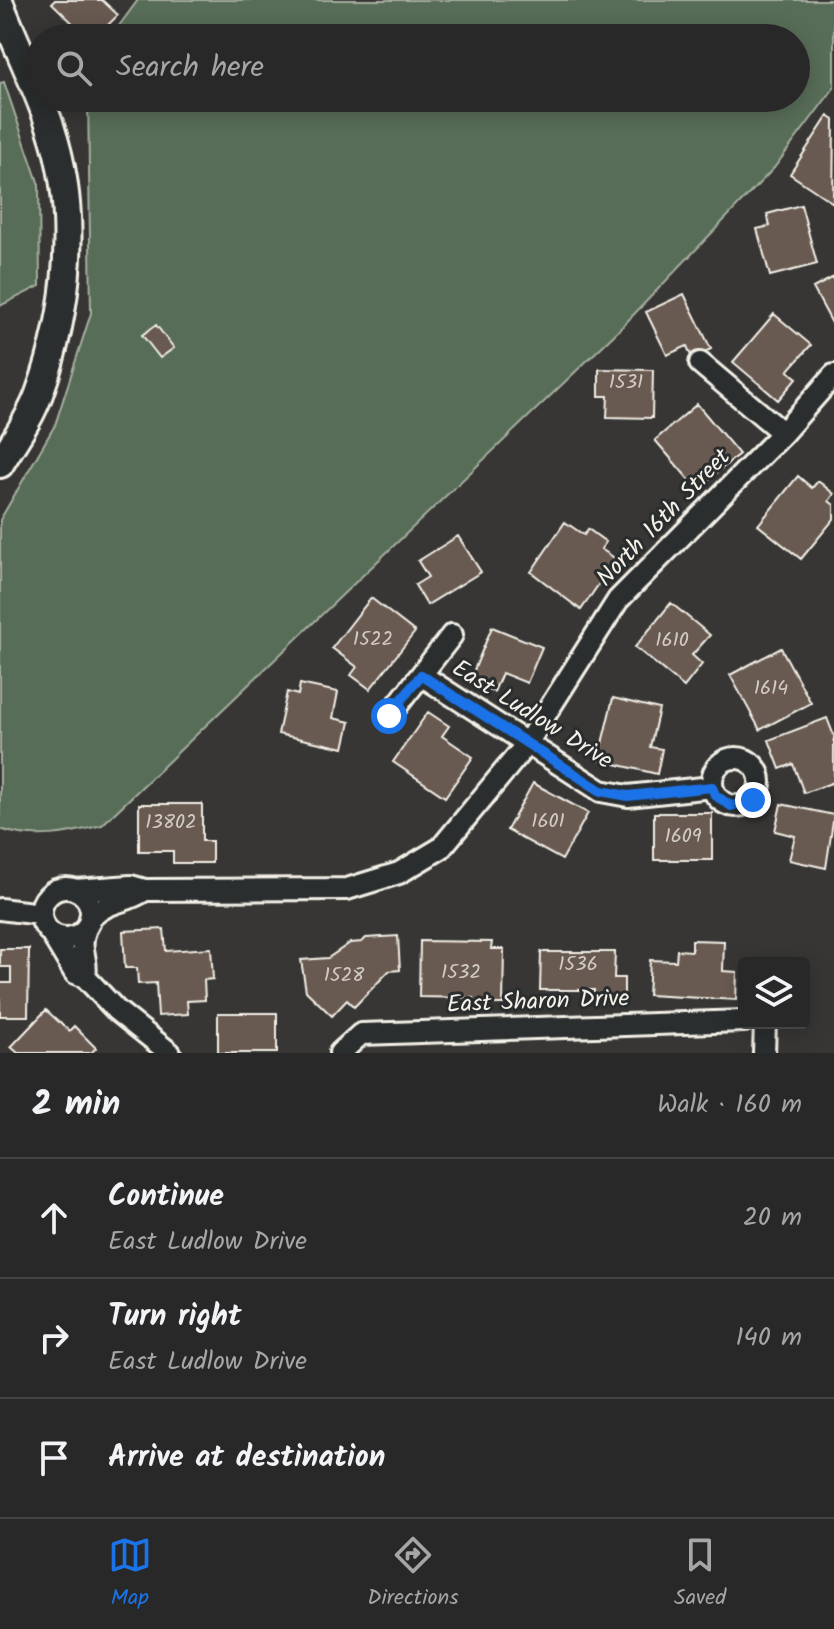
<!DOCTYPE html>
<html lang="en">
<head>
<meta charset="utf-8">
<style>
	body { margin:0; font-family:Kalam,sans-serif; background:#353434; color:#f1f3f6 }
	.controls { position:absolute; right:24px; bottom:24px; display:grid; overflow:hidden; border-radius:8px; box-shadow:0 4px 20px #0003 }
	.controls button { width:72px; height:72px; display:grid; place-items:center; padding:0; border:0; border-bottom:2px solid #454445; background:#292828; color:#f1f3f6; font:40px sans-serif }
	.stop { position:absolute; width:24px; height:24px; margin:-18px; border:6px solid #1a73e8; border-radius:50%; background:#fff }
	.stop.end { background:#1a73e8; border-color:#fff; box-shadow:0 2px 8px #0008 }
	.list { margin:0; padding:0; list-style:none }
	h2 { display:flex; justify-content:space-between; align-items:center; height:104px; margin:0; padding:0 32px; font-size:34px }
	h2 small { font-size:26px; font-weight:400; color:#a5a6a8 }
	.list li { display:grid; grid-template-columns:52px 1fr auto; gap:24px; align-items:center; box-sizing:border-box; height:120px; padding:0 32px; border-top:2px solid #454445 }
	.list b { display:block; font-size:30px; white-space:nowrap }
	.list p { margin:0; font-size:26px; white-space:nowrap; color:#a5a6a8 }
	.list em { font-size:26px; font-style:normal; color:#a5a6a8 }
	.icon { flex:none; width:44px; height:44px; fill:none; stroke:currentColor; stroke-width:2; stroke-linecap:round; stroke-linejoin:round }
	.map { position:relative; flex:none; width:834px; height:1053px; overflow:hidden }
	.search { position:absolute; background:#292828; box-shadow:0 4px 20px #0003; left:24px; right:24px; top:24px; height:88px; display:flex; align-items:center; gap:20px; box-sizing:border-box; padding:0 28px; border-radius:44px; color:#a5a6a8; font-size:30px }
	.sheet { height:464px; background:#292828 }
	nav { display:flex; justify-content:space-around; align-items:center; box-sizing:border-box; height:112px; border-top:2px solid #454445; background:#292828; font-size:22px; color:#a5a6a8 }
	nav a { display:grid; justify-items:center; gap:4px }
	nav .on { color:#1a73e8 }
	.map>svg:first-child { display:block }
</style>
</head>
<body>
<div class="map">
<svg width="834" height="1053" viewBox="0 0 834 1053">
	<rect width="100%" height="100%" fill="#373635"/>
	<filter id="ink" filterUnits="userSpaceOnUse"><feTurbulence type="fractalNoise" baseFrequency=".0125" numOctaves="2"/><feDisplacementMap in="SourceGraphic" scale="16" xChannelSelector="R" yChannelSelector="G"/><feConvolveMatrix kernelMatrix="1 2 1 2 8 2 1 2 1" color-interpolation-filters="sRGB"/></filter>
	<g filter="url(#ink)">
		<path fill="#586d58" stroke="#a6afa0" stroke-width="2" d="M138 0H834V88L774 168 617 332 102 825C68 834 35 841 0 829V520L55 425 91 313 88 98H796V38H110Z
			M4 82 39 185 40 286 0 306V83Z"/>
		<path fill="#695a51" stroke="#f4f1e8" stroke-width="2" d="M55 0H102L118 15 95 38H88L52 3Z
			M828 116 834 120 833 203 790 174Z
			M801 205 817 264 770 276 757 229 770 226 767 214Z
			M834 277V327L813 288Z
			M684 294 711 349 692 358 687 346 667 355 646 312Z
			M774 314 811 345 788 371 797 378 778 400 733 362Z
			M156 325 174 348 160 358 142 335Z
			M599 369 653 370 652 418 607 417 608 396H599Z
			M697 404 739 454 697 489 655 440Z
			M798 476 812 488 818 481 834 494 829 501 834 505V519L801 559 758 525Z
			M565 522 584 535 588 529 606 542 601 549 616 559 581 610 531 572Z
			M458 536 481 572 427 605 415 585 428 577 418 561Z
			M371 598 415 632 370 689 351 675 357 667 332 648Z
			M671 603 710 635 692 655 702 664 684 687 635 647Z
			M492 627 542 647 527 683 502 673 494 692 469 682Z
			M781 648 811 703 760 730 730 675Z
			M300 684 338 692 333 718 350 722 344 748 278 734 287 692 298 695Z
			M613 698 659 709 650 747 662 749 657 774 598 760Z
			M428 712 449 726 442 736 473 757 445 797 393 762Z
			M827 718 834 736V782L804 793 793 764 780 769 769 740Z
			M533 783 588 813 562 860 507 830Z
			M139 804H202V841H212V863H173V851H139Z
			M781 804 834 815 826 868 789 860 795 836 775 831Z
			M654 813H712V860H654Z
			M164 929 166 951 211 948 213 979 204 980 205 1000 187 1001 188 1014 158 1016 156 983 138 984 137 968H125L123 931Z
			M398 936 400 970 389 971 354 1007 347 1000 332 1016 306 991 301 960 328 958 350 943 362 942 366 938Z
			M692 940 724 941 723 971 737 972 736 1000 648 995 650 960 676 961 677 950 692 951Z
			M420 941 492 942 491 949H504L503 1004H473V998L419 997Z
			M0 949H29L28 1016H0V983H11V967H0Z
			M541 952H615L614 978H624V1002H594V990H540Z
			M46 1010 69 1031 74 1026 96 1048 91 1053H18L11 1047Z
			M218 1013H277V1053H218Z"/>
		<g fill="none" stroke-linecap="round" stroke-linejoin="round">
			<g stroke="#f4f1e8" stroke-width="26">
				<path id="street" d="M700 363 783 433
					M421 675 601 791 628 796 712 787
					M389 716 452 635
					M712 782a24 24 0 1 1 48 0a24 24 0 1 1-48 0Z
					M41 913a25 25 0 1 1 50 0a25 25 0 1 1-50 0Z
					M75 890 131 886 145 890 347 889 399 873 441 848 526 745 618 600 783 433 834 375
					M0 909 41 914
					M90 918C112 898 122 905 145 890
					M51 933 75 973 85 977 116 1010 170 1053
					M85 977C89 957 77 950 86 928
					M340 1053 361 1034 744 1021
					M764 1053 765 1023"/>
			</g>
			<g stroke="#f4f1e8" stroke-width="32">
				<path id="secondary" d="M0 4C16 45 37 87 51 129 79 214 69 311 39 394 30 419 13 442 0 464"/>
			</g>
			<use href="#street" stroke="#2a2d2e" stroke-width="20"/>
			<use href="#secondary" stroke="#2a2d2e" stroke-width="26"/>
		</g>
	</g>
	<g fill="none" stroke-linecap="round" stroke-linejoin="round" filter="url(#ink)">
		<path stroke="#1a73e8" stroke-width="10" d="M389 716 421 675 601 791 628 796 712 787 715 795 731 806 753 800"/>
	</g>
	<g text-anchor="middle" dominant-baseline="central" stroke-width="6" stroke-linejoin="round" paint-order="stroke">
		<g font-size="20" fill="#d1cbc2">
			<text x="626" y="383">1531</text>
			<text x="373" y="640">1522</text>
			<text x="672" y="641">1610</text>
			<text x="771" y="689">1614</text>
			<text x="548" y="822">1601</text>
			<text x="171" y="823">13802</text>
			<text x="683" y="837">1609</text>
			<text x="578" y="965">1536</text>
			<text x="461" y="973">1532</text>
			<text x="344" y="976">1528</text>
		</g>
		<g font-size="24" fill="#f4f1e8" stroke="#2a2d2e">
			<text transform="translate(664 518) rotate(-46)">North 16th Street</text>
			<text transform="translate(532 715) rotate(32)">East Ludlow Drive</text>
			<text transform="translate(538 1002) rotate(-2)">East Sharon Drive</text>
		</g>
	</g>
</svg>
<div class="controls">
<button><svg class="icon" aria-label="layers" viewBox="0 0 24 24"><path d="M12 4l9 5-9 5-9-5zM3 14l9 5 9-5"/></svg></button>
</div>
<div class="stop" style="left:389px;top:716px"></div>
<div class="stop end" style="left:753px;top:800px"></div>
<div class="search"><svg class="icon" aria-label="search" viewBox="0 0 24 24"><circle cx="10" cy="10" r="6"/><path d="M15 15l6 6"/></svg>Search here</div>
</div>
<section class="sheet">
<h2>2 min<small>Walk · 160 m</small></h2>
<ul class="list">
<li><svg class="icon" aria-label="ahead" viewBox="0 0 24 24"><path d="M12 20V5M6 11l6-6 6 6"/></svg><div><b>Continue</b><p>East Ludlow Drive</p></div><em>20 m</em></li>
<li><svg class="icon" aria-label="right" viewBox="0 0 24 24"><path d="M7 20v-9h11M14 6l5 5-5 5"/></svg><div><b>Turn right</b><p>East Ludlow Drive</p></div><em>140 m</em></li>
<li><svg class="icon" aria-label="arrive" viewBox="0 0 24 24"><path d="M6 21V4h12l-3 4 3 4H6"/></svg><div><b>Arrive at destination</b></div></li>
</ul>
</section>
<nav>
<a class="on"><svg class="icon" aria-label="map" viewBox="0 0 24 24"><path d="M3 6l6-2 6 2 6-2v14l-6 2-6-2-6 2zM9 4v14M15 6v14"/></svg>Map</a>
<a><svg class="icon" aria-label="directions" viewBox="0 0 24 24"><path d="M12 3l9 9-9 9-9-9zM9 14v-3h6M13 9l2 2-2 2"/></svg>Directions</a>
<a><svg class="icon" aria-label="saved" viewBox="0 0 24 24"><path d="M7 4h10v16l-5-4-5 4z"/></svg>Saved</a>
</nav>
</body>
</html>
